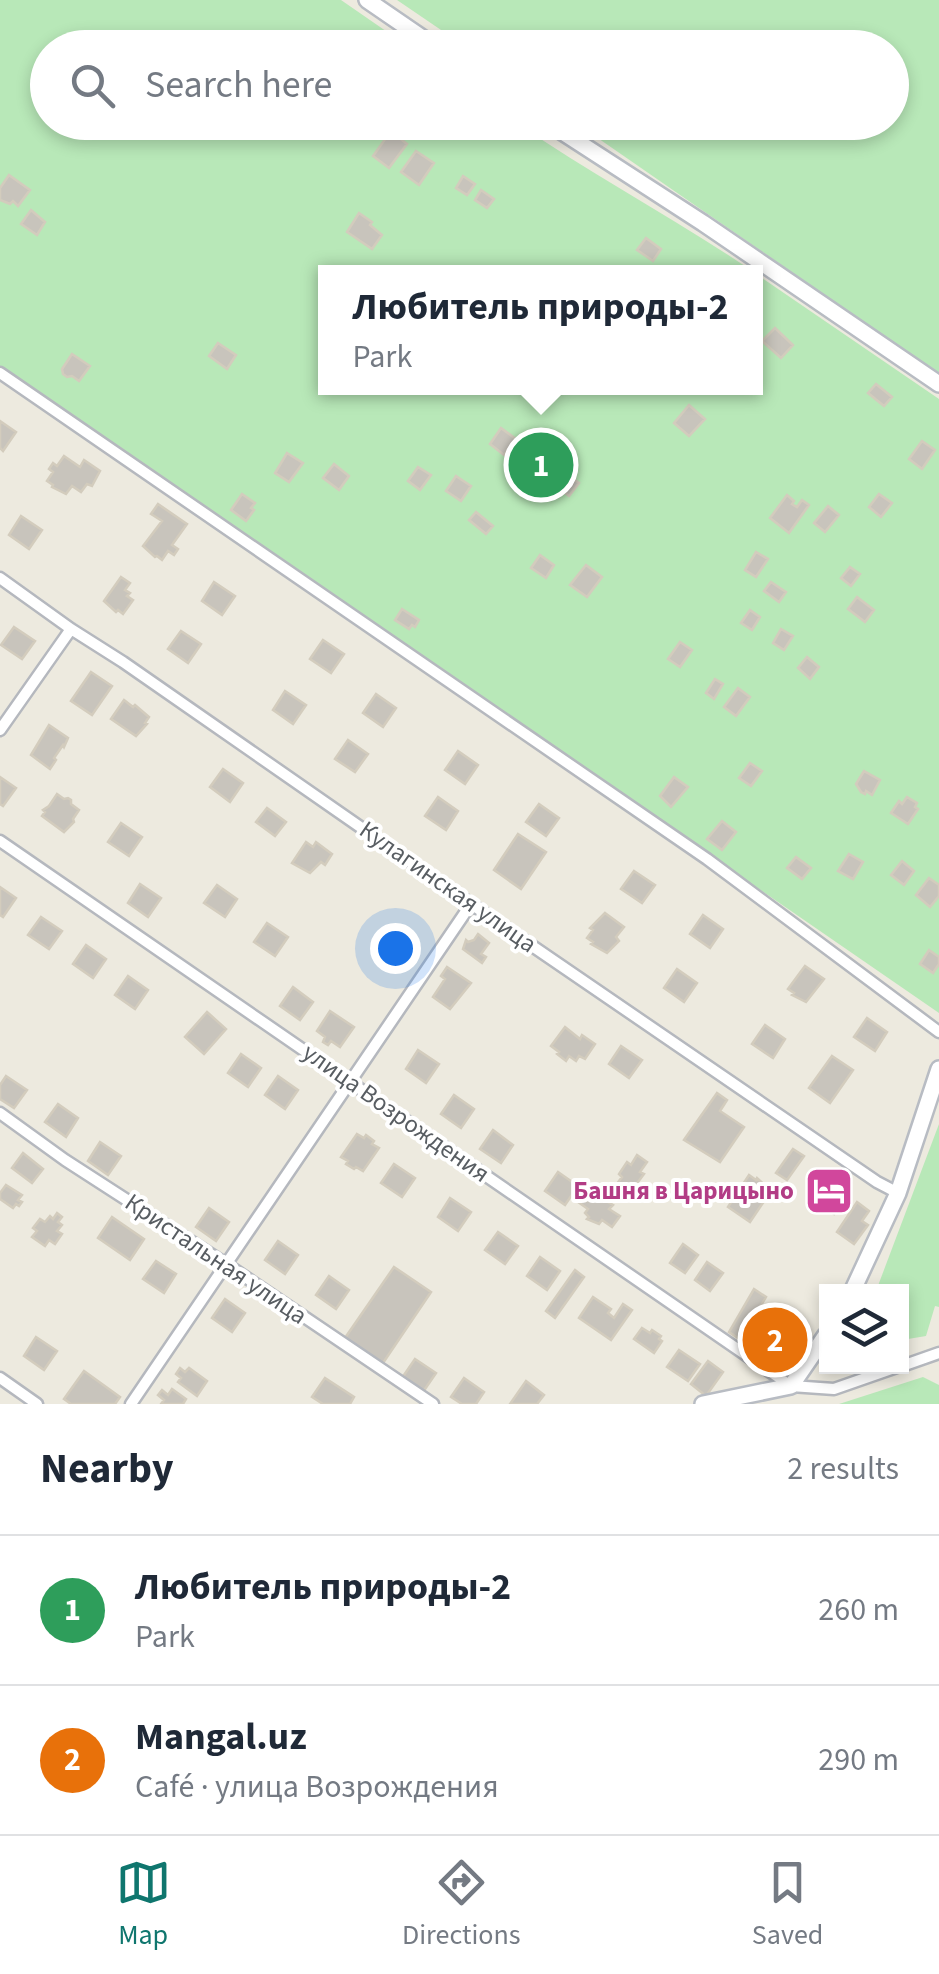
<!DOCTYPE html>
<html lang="en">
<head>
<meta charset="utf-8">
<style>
	body { margin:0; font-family:"Source Sans 3",sans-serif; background:#f2f2f3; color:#1f2937 }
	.controls { position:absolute; right:30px; bottom:30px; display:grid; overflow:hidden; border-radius:0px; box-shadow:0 5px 15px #0003 }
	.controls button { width:90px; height:90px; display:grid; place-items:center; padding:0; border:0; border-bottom:2px solid #e0e1e3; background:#fff; color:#1f2937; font:50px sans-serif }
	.you { position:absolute; left:395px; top:948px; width:35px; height:35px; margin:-25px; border:8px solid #fff; border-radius:50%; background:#1a73e8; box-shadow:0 0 0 15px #1a73e833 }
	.badge { display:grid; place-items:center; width:65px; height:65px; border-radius:50%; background:#0f766e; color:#fff; font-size:32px; font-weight:700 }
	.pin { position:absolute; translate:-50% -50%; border:5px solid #fff; box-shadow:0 2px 10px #0006 }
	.popup { position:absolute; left:318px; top:265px; width:445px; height:130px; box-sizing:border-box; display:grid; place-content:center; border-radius:0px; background:#fff; filter:drop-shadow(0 2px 8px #0005); font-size:32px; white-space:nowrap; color:#747a83 }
	.popup b { font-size:38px; color:#1f2937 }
	.popup::after { content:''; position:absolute; left:50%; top:100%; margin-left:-20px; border:20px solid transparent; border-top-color:#fff }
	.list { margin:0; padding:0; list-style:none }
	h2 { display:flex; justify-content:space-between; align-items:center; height:130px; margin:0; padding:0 40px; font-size:42px }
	h2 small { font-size:32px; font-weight:400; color:#747a83 }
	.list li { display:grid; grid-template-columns:65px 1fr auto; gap:30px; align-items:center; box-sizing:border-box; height:150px; padding:0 40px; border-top:2px solid #e0e1e3 }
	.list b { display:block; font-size:38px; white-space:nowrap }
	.list p { margin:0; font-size:32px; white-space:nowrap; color:#747a83 }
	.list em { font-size:32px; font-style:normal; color:#747a83 }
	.icon { flex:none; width:55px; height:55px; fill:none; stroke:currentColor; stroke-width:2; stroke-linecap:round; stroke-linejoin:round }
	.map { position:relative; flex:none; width:939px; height:1404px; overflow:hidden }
	.search { position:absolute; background:#fff; box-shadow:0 5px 15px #0003; left:30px; right:30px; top:30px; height:110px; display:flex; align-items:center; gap:25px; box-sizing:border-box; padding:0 35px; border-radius:55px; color:#747a83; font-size:38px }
	.sheet { height:430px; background:#fff }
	nav { display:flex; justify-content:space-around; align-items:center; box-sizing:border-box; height:140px; border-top:2px solid #e0e1e3; background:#fff; font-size:28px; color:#747a83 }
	nav a { display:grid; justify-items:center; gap:5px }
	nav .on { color:#0f766e }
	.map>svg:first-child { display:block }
</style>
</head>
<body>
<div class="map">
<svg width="939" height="1404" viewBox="0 0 939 1404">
	<rect width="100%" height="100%" fill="#edeadf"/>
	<path fill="#b8e8b8" d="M0 0H341L409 47 48 48V122L517 123C594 176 677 220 754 272H326V388H756V274L939 399V1013L0 366Z
		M397 0H939V374L576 123 892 122V48L466 47Z
		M939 1124V1307L935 1306 926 1336 902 1340V1292L876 1291Z
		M923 1377 939 1385V1404H839Z"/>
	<path fill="#c8c4bc" stroke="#d3ccbd" stroke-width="2.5" d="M347 33 361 42 357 48H338Z
		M391 131 407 144 389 168 373 156Z
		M416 151 434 163 419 185 401 172Z
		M9 175 30 190 18 206 13 201 10 204 0 200V188Z
		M463 176 475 184 467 195 456 188Z
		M481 190 494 199 487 208 475 200Z
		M31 210 45 222 37 235 21 224Z
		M359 213 372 222 370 225 382 235 372 249 347 232Z
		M646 238 661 249 653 261 637 250Z
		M775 328 793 345 781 358 762 341Z
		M218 343 236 355 227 369 209 356Z
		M72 354 90 366 79 381 72 376 67 377 63 374 62 369Z
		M876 384 892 397 884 406 868 393Z
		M689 405 705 419 689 436 674 423Z
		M0 421 16 432 3 451 0 448Z
		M501 428 516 439 504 455 490 444Z
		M922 441 935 450 922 469 909 459Z
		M287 453 303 463 289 482 275 473Z
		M64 456 80 467 84 460 100 471 92 486 87 484 81 492 72 486 66 494 52 487 53 485 47 481 53 472 49 469 53 463 57 466Z
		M334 464 349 476 339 490 323 478Z
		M418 467 431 475 420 490 408 481Z
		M566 473 579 483 569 496 556 486Z
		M456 476 471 486 461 501 446 491Z
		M242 494 255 503 251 508 254 510 246 521 231 510Z
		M879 494 892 503 881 517 869 507Z
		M787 495 794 501 792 504 797 507 802 500 809 505 789 533 770 518Z
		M158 504 187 524 172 545 178 549 174 555 168 551 162 560 157 556 155 557 143 546 162 521 151 514Z
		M828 506 839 515 825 532 814 523Z
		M476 512 493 526 486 534 469 520Z
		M21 516 42 530 29 549 9 535Z
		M756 552 768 559 756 577 745 570Z
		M540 555 554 565 546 578 531 568Z
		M586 565 602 577 587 597 570 585Z
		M850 567 860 574 851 586 841 578Z
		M121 577 130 583 125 590 130 593 127 596 133 600 123 614 118 610 116 612 104 601Z
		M214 582 235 596 222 615 202 601Z
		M771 582 786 592 779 602 764 591Z
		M857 597 874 610 865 622 848 609Z
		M402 609 419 620 415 627 412 625 409 629 395 620Z
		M750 610 760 617 752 630 741 623Z
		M14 627 35 641 22 659 1 645Z
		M781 629 793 636 784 650 773 643Z
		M181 631 201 644 188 663 168 649Z
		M323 640 344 654 331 673 310 659Z
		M680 642 692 650 680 667 668 659Z
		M807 657 819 667 810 679 798 668Z
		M91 672 112 686 92 715 71 701Z
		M715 679 723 684 714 699 706 693Z
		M738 688 750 697 736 716 724 707Z
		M285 691 306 705 293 724 273 710Z
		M376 694 396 708 383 727 363 713Z
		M124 700 133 707 135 705 149 717 145 723 147 724 136 736 111 719Z
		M49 725 68 738 64 747 63 745 54 758 56 760 50 769 31 755Z
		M348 740 368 754 355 772 335 759Z
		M458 751 478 765 465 784 445 770Z
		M750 763 762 771 751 786 739 778Z
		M223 769 243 783 230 802 210 787Z
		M864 771 880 780 872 795 866 791 865 794 861 792 856 784Z
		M0 777 16 788 3 806 0 804Z
		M674 777 688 787 671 807 660 796Z
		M57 794 64 799 68 798 71 800V804L79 810 73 819 74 822 64 832 42 816 45 812 43 810 49 806Z
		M438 797 458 811 446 830 425 816Z
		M907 797 917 803 915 807 918 809 908 824 891 813 899 801 902 804Z
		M539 804 559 818 546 836 526 822Z
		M267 808 286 822 275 836 256 822Z
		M722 821 736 832 722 850 707 839Z
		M121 823 142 837 129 856 108 842Z
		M518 834 546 852 521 889 494 870Z
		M306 842 313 847 316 842 332 854 325 865 321 862 310 873 292 863Z
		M849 854 863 862 853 879 838 871Z
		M796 857 811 868 802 879 787 868Z
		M902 861 914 871 904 885 891 875Z
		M634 871 655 885 642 903 621 889Z
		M929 878 939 885V896L930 907 916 895Z
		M140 884 161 898 148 917 128 903Z
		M217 885 237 899 225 917 204 903Z
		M0 887 16 898 3 917 0 915Z
		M605 913 624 927 616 937 619 941 607 953 591 944 593 942 587 938 593 930 590 928Z
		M703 915 723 929 710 948 690 934Z
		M41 917 62 931 49 949 28 935Z
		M267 923 288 937 275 956 254 942Z
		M398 932 419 946 406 965 386 951Z
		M478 934 489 943 481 954 486 957 482 963 463 949 466 940 468 942 474 940Z
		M86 945 106 959 93 978 73 964Z
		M929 950 939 957V964L933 973 920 964Z
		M805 966 824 979 806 1002 792 995 794 993 788 989Z
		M447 967 471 983 450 1009 433 997 445 979 441 976Z
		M677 969 697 983 684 1002 664 988Z
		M128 976 148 990 135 1009 115 995Z
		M293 987 313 1002 300 1020 280 1006Z
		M330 1011 354 1027 340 1047 331 1041 328 1045 323 1042 325 1037 317 1031Z
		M207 1012 226 1029 204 1054 185 1037Z
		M867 1018 887 1032 875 1051 854 1037Z
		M765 1025 785 1039 773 1058 752 1044Z
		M565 1027 580 1039 582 1035 595 1044 585 1059 579 1056 576 1061 569 1056 566 1061 557 1054 559 1052 551 1046Z
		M621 1046 642 1060 629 1078 609 1064Z
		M418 1050 439 1064 426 1083 406 1069Z
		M241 1054 261 1068 248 1087 228 1073Z
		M832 1056 853 1070 830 1103 809 1088Z
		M6 1076 27 1090 14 1108 0 1099V1085Z
		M278 1076 298 1090 285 1109 265 1095Z
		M717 1093 727 1100 720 1111 744 1127 720 1162 684 1140Z
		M454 1095 474 1109 461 1128 441 1114Z
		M58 1104 78 1118 66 1137 45 1122Z
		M493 1130 513 1145 501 1163 480 1149Z
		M357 1134 364 1138 366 1135 374 1141 372 1144 379 1148 363 1171 356 1167 354 1169 346 1164 348 1161 341 1157Z
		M100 1142 121 1156 108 1175 88 1161Z
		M793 1149 804 1156 787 1180 776 1173Z
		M23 1153 43 1169 32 1183 12 1168Z
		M637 1155 647 1162 640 1172 644 1174 635 1186 631 1183 625 1191 616 1185 622 1177 619 1174 627 1162 631 1165Z
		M394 1164 415 1178 402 1197 381 1183Z
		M558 1172 578 1186 565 1205 545 1191Z
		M749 1175 756 1180 757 1178 771 1191 750 1222 728 1207Z
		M827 1181 847 1195 834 1214 814 1200Z
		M6 1185 22 1195 18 1200 22 1202 19 1206 16 1204 13 1208 0 1199V1193Z
		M586 1191 596 1198 599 1194 610 1199 608 1202 613 1205 609 1209 620 1216 612 1227 602 1220 599 1224 587 1219 589 1217 585 1213 588 1209 578 1202Z
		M450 1198 471 1212 458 1231 438 1217Z
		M857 1202 869 1211 862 1221 868 1225 854 1244 837 1232Z
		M209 1208 229 1222 216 1241 196 1227Z
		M57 1213 62 1217 58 1222 62 1225 57 1231 62 1234 55 1244 49 1240 45 1246 32 1237 37 1231 33 1228 40 1219 45 1222 50 1216 53 1219Z
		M112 1217 144 1239 130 1260 98 1238Z
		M498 1232 518 1246 505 1264 485 1250Z
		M278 1241 298 1255 285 1274 265 1260Z
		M683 1244 698 1255 685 1273 670 1263Z
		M540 1257 560 1271 547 1290 527 1276Z
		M156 1261 176 1274 164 1293 143 1279Z
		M707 1262 723 1273 710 1291 695 1280Z
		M394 1267 431 1292 383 1363 345 1338Z
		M575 1270 584 1277 555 1318 546 1311Z
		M329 1276 349 1290 336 1309 316 1295Z
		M754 1289 766 1297 741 1340 729 1332Z
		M593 1297 611 1309 608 1313 614 1318 623 1304 632 1310 611 1340 579 1318Z
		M225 1299 245 1313 232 1332 212 1318Z
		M778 1313 791 1321 770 1353 758 1345Z
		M642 1328 650 1333 652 1330 661 1336 659 1339 662 1341 654 1353 634 1339Z
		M36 1337 57 1351 44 1370 24 1356Z
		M679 1350 700 1364 688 1381 667 1367Z
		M415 1359 436 1373 423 1392 402 1378Z
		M708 1361 723 1372 706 1396 691 1384Z
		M180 1368 185 1372 189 1368 207 1381 197 1396 178 1382 181 1378 176 1374Z
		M84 1371 120 1397 115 1404H71L64 1399Z
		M325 1378 354 1397 350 1404H323L312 1397Z
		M464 1378 484 1392 476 1404H462L451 1397Z
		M526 1381 544 1395 537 1404H510Z
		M172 1389 186 1399 183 1404H161L164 1400 158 1395 162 1390 168 1395Z"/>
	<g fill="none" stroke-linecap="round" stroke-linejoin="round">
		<g stroke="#b5b8be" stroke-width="15">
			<path id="street" d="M0 373 707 859 939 1032
				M0 578 71 629 123 662 471 904 877 1182 898 1193
				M0 730 71 629
				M0 841 791 1386 834 1389 900 1366
				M0 1113 65 1160 226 1264 433 1404
				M902 1366 939 1353
				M0 1378 37 1404
				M131 1404 471 904"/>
		</g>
		<g stroke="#b8bcc3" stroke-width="20">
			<path id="secondary" d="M367 0 437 48
				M547 122 703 223 939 384
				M852 1292 898 1193 939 1069
				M703 1404 791 1386 826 1335"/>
		</g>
		<use href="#street" stroke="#fff" stroke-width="10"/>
		<use href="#secondary" stroke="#fff" stroke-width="15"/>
	</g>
	<defs>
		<g id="hotel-square" transform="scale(2.5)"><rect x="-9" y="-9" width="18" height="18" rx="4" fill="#d1479c" stroke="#fff"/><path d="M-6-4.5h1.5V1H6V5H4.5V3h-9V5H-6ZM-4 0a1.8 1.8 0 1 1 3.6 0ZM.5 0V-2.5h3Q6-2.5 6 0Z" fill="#fff"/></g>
	</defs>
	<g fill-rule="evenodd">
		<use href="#hotel-square" x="829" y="1191"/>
	</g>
	<g text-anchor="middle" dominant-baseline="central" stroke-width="8" stroke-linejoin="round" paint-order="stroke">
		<g font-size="25" fill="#585d62" stroke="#fff">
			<text transform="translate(448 887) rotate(35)">Кулагинская улица</text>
			<text transform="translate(396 1113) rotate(35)">улица Возрождения</text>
			<text transform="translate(216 1259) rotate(34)">Кристальная улица</text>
		</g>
		<g font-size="25" font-weight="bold" fill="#b23c85" stroke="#fff" text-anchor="end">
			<text x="794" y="1191">Башня в Царицыно</text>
		</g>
	</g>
</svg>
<div class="controls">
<button><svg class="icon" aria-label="layers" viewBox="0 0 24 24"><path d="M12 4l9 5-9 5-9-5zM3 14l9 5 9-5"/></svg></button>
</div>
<div class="you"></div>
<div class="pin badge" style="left:541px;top:465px;background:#2e9e5b">1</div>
<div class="popup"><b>Любитель природы-2</b>Park</div>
<div class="pin badge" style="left:775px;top:1340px;background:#e8710a">2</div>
<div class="search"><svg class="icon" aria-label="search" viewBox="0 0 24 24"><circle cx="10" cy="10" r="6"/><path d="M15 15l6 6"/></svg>Search here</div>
</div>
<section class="sheet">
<h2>Nearby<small>2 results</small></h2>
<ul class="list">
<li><span class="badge" style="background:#2e9e5b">1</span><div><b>Любитель природы-2</b><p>Park</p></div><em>260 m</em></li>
<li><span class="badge" style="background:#e8710a">2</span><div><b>Mangal.uz</b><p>Café · улица Возрождения</p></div><em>290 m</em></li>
</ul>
</section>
<nav>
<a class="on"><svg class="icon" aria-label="map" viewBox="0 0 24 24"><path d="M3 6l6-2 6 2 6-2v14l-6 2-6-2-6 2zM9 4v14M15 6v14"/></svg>Map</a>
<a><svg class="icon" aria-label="directions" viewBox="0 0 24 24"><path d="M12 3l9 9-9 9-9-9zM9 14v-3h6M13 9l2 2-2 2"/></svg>Directions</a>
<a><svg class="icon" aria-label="saved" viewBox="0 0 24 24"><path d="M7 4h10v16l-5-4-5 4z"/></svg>Saved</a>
</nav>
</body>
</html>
